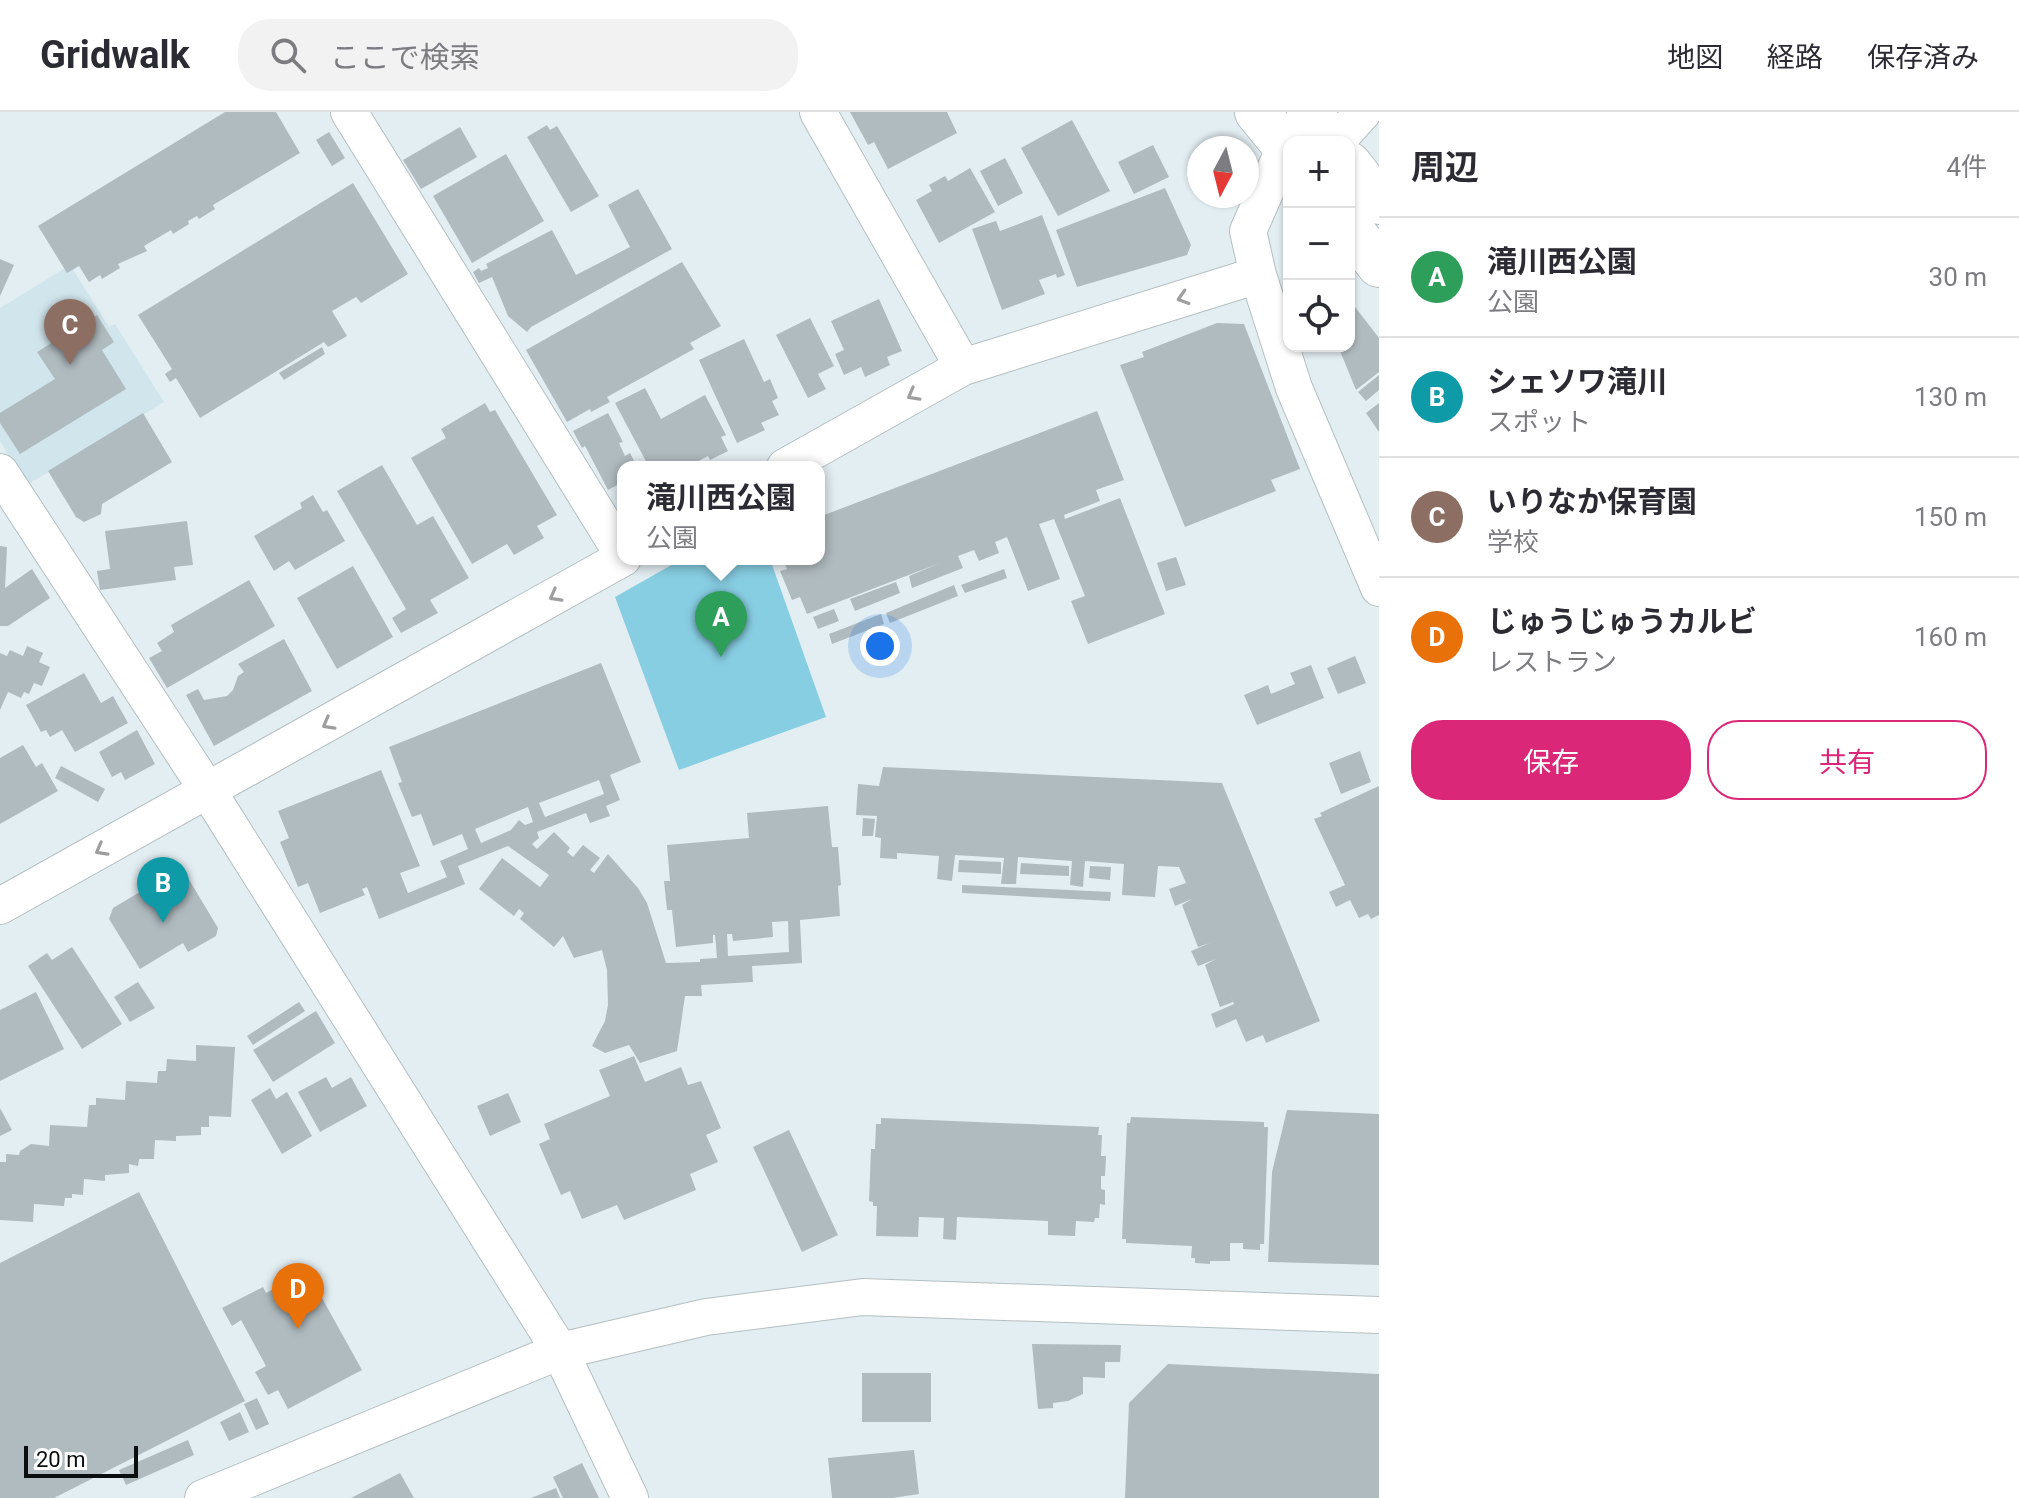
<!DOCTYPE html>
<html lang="ja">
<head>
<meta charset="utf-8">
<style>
	body { margin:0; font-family:Roboto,"Noto Sans JP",sans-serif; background:#f2f2f3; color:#2b2b33 }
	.controls { position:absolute; right:24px; top:24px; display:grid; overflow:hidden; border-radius:16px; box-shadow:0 2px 6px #0004 }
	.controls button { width:72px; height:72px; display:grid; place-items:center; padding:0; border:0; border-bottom:2px solid #e1e1e2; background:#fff; color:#2b2b33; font:40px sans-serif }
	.compass { position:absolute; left:1187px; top:24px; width:72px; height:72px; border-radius:50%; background:#fff; box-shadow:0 2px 6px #0004; rotate:187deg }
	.scale { position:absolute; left:24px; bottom:20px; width:114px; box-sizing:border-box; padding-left:8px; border:4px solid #0a0e0f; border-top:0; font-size:22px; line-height:28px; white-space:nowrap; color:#0a0e0f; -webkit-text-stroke:6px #fff; paint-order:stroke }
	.you { position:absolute; left:880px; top:534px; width:28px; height:28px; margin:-20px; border:6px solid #fff; border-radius:50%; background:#1a73e8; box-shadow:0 0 0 12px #1a73e833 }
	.badge { display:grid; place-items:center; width:52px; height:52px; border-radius:50%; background:#db2777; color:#fff; font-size:26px; font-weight:700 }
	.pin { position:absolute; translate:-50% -66px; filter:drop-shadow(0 2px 4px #0008) }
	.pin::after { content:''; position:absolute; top:42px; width:28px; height:24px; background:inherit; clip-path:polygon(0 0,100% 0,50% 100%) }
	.popup { position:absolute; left:617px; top:349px; width:208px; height:104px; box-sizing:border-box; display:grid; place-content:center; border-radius:16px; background:#fff; filter:drop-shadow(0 2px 6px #0005); font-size:26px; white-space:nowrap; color:#7c7c81 }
	.popup b { font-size:30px; color:#2b2b33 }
	.popup::after { content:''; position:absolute; left:50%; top:100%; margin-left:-16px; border:16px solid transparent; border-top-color:#fff }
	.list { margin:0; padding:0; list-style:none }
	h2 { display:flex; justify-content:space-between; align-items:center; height:104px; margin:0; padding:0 32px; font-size:34px }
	h2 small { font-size:26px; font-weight:400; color:#7c7c81 }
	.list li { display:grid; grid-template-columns:52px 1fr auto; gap:24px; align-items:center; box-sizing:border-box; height:120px; padding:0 32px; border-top:2px solid #e1e1e2 }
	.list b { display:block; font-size:30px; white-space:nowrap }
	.list p { margin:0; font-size:26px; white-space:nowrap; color:#7c7c81 }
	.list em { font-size:26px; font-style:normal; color:#7c7c81 }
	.actions { display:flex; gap:16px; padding:24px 32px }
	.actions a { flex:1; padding:18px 0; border:2px solid #db2777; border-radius:32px; text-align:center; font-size:28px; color:#db2777 }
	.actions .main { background:#db2777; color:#fff }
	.icon { flex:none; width:44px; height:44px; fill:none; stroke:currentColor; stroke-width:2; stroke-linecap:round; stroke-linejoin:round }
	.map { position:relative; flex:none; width:1379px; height:1386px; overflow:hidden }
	header { display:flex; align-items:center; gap:48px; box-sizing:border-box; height:112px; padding:0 40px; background:#fff; border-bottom:2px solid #e1e1e2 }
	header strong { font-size:38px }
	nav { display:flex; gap:44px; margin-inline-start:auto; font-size:28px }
	.search { width:560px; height:72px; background:#f2f2f3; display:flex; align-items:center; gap:20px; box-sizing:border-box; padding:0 28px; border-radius:32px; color:#7c7c81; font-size:30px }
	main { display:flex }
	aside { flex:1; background:#fff }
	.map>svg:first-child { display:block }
</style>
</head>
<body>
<header>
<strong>Gridwalk</strong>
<div class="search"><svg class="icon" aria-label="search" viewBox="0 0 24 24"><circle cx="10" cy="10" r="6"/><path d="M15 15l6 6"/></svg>ここで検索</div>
<nav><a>地図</a><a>経路</a><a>保存済み</a></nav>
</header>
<main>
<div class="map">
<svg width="1379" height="1386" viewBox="0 0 1379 1386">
	<rect width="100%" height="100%" fill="#e3eef2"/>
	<path fill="#d1e5ec" d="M70 153 109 215 115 212 164 290 27 373 0 329V196Z"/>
	<path fill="#88cee3" d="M682 447H770L826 605 679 658 615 485Z"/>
	<path fill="#b0bbbf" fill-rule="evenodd" d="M225 0H276L300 41 213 93 215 97 199 107 197 104 188 109 189 112 173 122 171 118 144 134 147 139 118 152 120 156 102 167 100 163 89 170 79 154 67 161 38 114Z
		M850 0H947L957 21 888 57 874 30 868 33Z
		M1072 8 1110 79 1058 104 1021 36Z
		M547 13 550 18 557 14 599 84 571 100 527 25Z
		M460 15 477 45 421 77 403 48Z
		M329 20 345 46 332 54 316 28Z
		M1153 33 1169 65 1134 82 1118 50Z
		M506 42 544 109 472 151 433 84Z
		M1005 46 1023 81 998 94 980 59Z
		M970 56 995 100 939 131 916 88 932 79 929 73 945 64 948 69Z
		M353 71 408 162 361 191 356 185 332 199 347 224 328 235 324 230 200 306 176 266 170 270 165 262 172 257 138 203Z
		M1165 76 1191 133 1187 143 1077 175 1056 118Z
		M638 77 672 137 531 215 527 220 508 204 492 165 479 171 473 160 479 156 481 159 488 156 486 152 552 118 576 163 630 135 608 93Z
		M1042 103 1065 163 1057 166 1056 162 1039 168 1045 182 1002 198 972 117 996 109 1000 119Z
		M0 147 14 153 0 184Z
		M682 150 721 214 690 231 694 237 607 285 610 290 591 300 590 297 567 310 526 238Z
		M879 187 902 239 887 245 890 253 865 265 861 255 844 263 835 242 844 238 831 209Z
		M1349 187 1379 226V260L1356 278 1338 234H1349Z
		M97 203 114 230 102 238 126 277 20 342 0 311V301L55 267 37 240Z
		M810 206 834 254 818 262 826 277 808 286 776 223Z
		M1217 211 1244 212 1300 357 1271 368 1276 379 1185 415 1120 253 1144 245 1142 240Z
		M744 227 764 270 770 267 778 286 772 289 779 303 761 311 765 318 737 331 699 248Z
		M322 235 325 242 284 268 279 261Z
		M1379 263V278L1366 289 1358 280Z
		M645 276 661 307 705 283 726 323 721 325 728 339 710 348 708 344 687 355H649L615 291Z
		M485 291 490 300 495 298 557 403 537 414 544 426 514 443 507 432 472 452 411 346 446 326 441 317Z
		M1379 291V320L1366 301Z
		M1097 299 1124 368 1096 378 1100 389 1064 403 1065 407 1120 386 1165 502 1088 532 1071 489 1085 484 1054 407 1039 412 1060 467 1028 479 1007 425 995 430 999 441 979 449 974 438 958 444 963 456 912 476 909 464 940 451 807 502 800 485 792 488 780 459 787 457 783 447H819V405Z
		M143 301 172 350 102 392 101 402 84 410 76 405 48 359Z
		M608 301 623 330 619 331 625 344 630 341 637 355H623V370L608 378 585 334 582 336 573 319Z
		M382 353 417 413 433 404 469 466 430 488 438 501 401 521 392 506 406 497 337 379Z
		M313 383 323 400 327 398 345 429 295 458 289 449 274 459 254 424 302 396 300 391Z
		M187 409 193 453 174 455 176 468 100 478 97 459 110 457 105 419Z
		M0 434 7 435 5 476 32 457 50 486 8 514H0Z
		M1176 445 1186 473 1166 479 1157 451Z
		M353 454 393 525 337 557 297 486Z
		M1004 457 1007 466 965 481 961 473Z
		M249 468 275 514 167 576 149 546 162 539 157 531 174 520 171 513Z
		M896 470 900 481 855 499 850 487Z
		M954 473 958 484 890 511 886 501Z
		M834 497 839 509 818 517 813 505Z
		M881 502 884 512 832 532 829 522Z
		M284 527 312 579 214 634 186 583 198 577 204 588 227 584 233 578 238 564 244 560 238 552Z
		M27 534 43 541 39 550 50 555 42 574 34 571 29 582 24 580 21 586 8 580 0 598V541L7 544 10 538 23 544Z
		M1355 544 1366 571 1338 582 1327 556Z
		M601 551 641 650 610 663 620 688 606 694 610 704 590 711 586 701 537 720 539 726 532 732 537 737 554 720 570 736 567 740 573 745 583 733 600 746 590 758 594 761 608 742 638 776 647 791 666 851 700 850V847L717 846 715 823H713V831L676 835 672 798H667L664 769H670L667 733 749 726 747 701 828 694 832 735H838L841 773 838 774 840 804 800 808 802 851 752 854 753 870 701 873 702 884H685L677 939 640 951 629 933 605 941 592 934 605 909 608 893 607 858 602 838 574 846 563 824 554 835 520 807 524 801 519 797 514 804 479 777 502 746 540 775 549 763 508 734 458 754 465 772 379 807 367 775 362 777 365 783 320 801 308 771 298 775 280 730 289 726 278 699 381 658 420 754 400 761 408 781 447 765 440 749 468 737 462 722 433 734 421 702 412 705 398 671 402 670 389 635ZM599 668 604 682 545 705 539 691ZM528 695 533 710 525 713 519 708 511 718 481 731 475 717ZM788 809 789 840 728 844 727 822H732L733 829 773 825 772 810Z
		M1311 553 1324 586 1257 613 1244 583 1268 573 1271 582 1295 572 1290 561Z
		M84 561 101 591 113 584 128 611 75 640 62 618 50 625 46 618 41 620 26 593Z
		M137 618 155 652 125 668 121 660 112 665 99 640Z
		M23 633 36 655 42 651 58 679 0 712V646Z
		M1360 639 1371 670 1341 682 1329 651Z
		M61 654 105 677 98 690 55 666Z
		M883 655 1222 671 1320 909 1266 931 1263 923 1246 930 1236 907 1216 916 1211 902 1234 892 1230 882 1233 890 1220 895 1205 853 1216 847 1198 854 1191 839 1210 831 1198 835 1182 793 1192 787 1175 794 1169 777 1186 771 1179 755 1158 754 1155 785 1122 783 1124 752 1085 749 1083 775 1070 773 1072 749 1018 745 1016 772H1001L1004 746 955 743 952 769 937 767 939 744 897 741V747L880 746 881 726 875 725 877 704 856 703 858 672 879 674Z
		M1379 674V803L1371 807 1368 802 1359 806 1350 788 1336 795 1329 780 1345 773 1314 707 1322 704 1320 701Z
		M863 706 875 707 873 724H862Z
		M959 748 1001 750V762L958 760Z
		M1021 751 1069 754V764L1020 762Z
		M1090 754 1111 755 1110 768 1089 766Z
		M175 759 185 761 218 816 216 824 188 840 183 831 140 857 109 807 113 796Z
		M962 773 1111 780 1110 789 962 781Z
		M72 835 122 912 82 937 28 854 47 841 52 848Z
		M138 870 155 896 130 910 114 885Z
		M36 880 64 937 0 969V898Z
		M299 890 305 899 253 933 247 924Z
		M316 899 335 931 273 970 253 938Z
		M196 933 235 935 231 1005 209 1004V1015H201V1023L176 1024V1029L155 1028 154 1047H139L138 1054 129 1052V1061L105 1063V1069L84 1067 83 1083 72 1082V1086H65L64 1094 34 1092 33 1110 0 1108V1050H6V1042L19 1043 20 1039 31 1032 49 1034 50 1013 87 1015 89 993H96V986L125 988 126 969 157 971 158 959H166L167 947 196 949Z
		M634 944 645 970 681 955 688 973 701 969 721 1016 706 1023 718 1050 690 1062 696 1078 624 1108 617 1093 582 1107 570 1079 561 1083 539 1032 550 1027 544 1012 610 984 599 958Z
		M326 965 332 976 351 965 367 994 320 1020 298 980Z
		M270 976 276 987 287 980 312 1024 282 1042 251 988Z
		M508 981 521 1010 490 1024 477 994Z
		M0 996 12 1018 0 1024Z
		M1287 998 1379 1002V1153L1268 1150 1272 1060Z
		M1131 1005 1264 1010V1015H1268L1264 1132H1260V1138L1243 1137V1131H1230V1149H1210V1152L1195 1151V1146H1191L1192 1134 1126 1131V1127H1122L1127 1011H1130Z
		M881 1006 1099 1015 1098 1023H1102L1101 1044H1106L1105 1064H1101V1077L1105 1078V1093L1100 1092 1099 1106H1095L1094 1110 1076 1109 1075 1124 1048 1123V1109L957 1105 956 1128 943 1127 944 1106 919 1105 918 1125 876 1124 877 1094H873V1090L869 1089 871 1037H875L876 1012H881Z
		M789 1018 838 1123 802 1140 753 1035Z
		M139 1080 245 1289 54 1386H0V1151Z
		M307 1159 362 1258 288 1297 278 1278 268 1283 255 1260 266 1254 241 1208 232 1214 222 1196 263 1175 266 1181Z
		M1032 1232 1121 1233 1120 1250H1105V1266L1083 1265V1282L1068 1289 1053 1291V1296L1038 1297Z
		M1168 1252 1379 1262V1386H1125L1129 1291Z
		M862 1261H931V1310H862Z
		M257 1286 269 1312 256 1318 244 1292Z
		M240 1300 249 1320 229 1329 220 1310Z
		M188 1328 194 1343 126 1373 119 1358Z
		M914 1338 919 1382 892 1386H832L828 1346Z
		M582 1351 599 1386H563L553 1365Z
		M400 1361 414 1386H351Z
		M556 1376 560 1386H531Z"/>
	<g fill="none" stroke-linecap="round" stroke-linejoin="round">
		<g stroke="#b4bfc2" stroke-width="38">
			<path id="minor" d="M349 0 623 443
				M818 0 963 255
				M1336 30 1363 0
				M1289 35H1285L1248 119 1258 163 1294 276 1379 476
				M785 355 963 255 1258 163
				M0 360 208 679 560 1239 630 1386
				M0 794 623 446
				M203 1386 560 1239 706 1205 863 1185 1379 1203"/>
		</g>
		<g stroke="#b4bfc2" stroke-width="46">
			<path id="highway" d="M1257 0 1289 39
				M1309 0 1332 30
				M1349 52 1379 90
				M1349 115 1379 153"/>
		</g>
		<use href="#minor" stroke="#fff" stroke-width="36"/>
		<use href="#highway" stroke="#fff" stroke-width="44"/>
	</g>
	<defs><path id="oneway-chevron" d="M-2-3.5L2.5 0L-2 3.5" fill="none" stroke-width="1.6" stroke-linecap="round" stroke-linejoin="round" transform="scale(2)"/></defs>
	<g stroke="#9d9f9f">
		<use href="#oneway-chevron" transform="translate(1183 186) rotate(163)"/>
		<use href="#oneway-chevron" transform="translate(913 283) rotate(151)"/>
		<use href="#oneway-chevron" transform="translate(555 484) rotate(151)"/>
		<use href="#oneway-chevron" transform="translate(328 612) rotate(151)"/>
		<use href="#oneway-chevron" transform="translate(101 738) rotate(151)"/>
	</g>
</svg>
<div class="controls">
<button>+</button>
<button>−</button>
<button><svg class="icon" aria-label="locate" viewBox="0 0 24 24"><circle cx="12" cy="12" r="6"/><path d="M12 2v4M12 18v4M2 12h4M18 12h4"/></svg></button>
</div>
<svg class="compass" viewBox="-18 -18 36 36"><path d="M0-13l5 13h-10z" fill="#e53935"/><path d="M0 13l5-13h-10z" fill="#7c7c81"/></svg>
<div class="scale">20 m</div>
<div class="you"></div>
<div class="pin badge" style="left:721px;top:545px;background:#2e9e5b">A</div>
<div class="popup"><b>滝川西公園</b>公園</div>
<div class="pin badge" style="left:163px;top:811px;background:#0f9aa8">B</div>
<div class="pin badge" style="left:70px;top:253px;background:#8d6e63">C</div>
<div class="pin badge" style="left:298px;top:1217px;background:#e8710a">D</div>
</div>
<aside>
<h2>周辺<small>4件</small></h2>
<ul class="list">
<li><span class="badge" style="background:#2e9e5b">A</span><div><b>滝川西公園</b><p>公園</p></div><em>30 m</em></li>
<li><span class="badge" style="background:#0f9aa8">B</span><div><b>シェソワ滝川</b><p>スポット</p></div><em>130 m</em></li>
<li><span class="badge" style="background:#8d6e63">C</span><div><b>いりなか保育園</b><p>学校</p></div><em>150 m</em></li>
<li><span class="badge" style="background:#e8710a">D</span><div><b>じゅうじゅうカルビ</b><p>レストラン</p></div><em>160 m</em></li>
</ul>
<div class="actions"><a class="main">保存</a><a>共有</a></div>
</aside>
</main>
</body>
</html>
